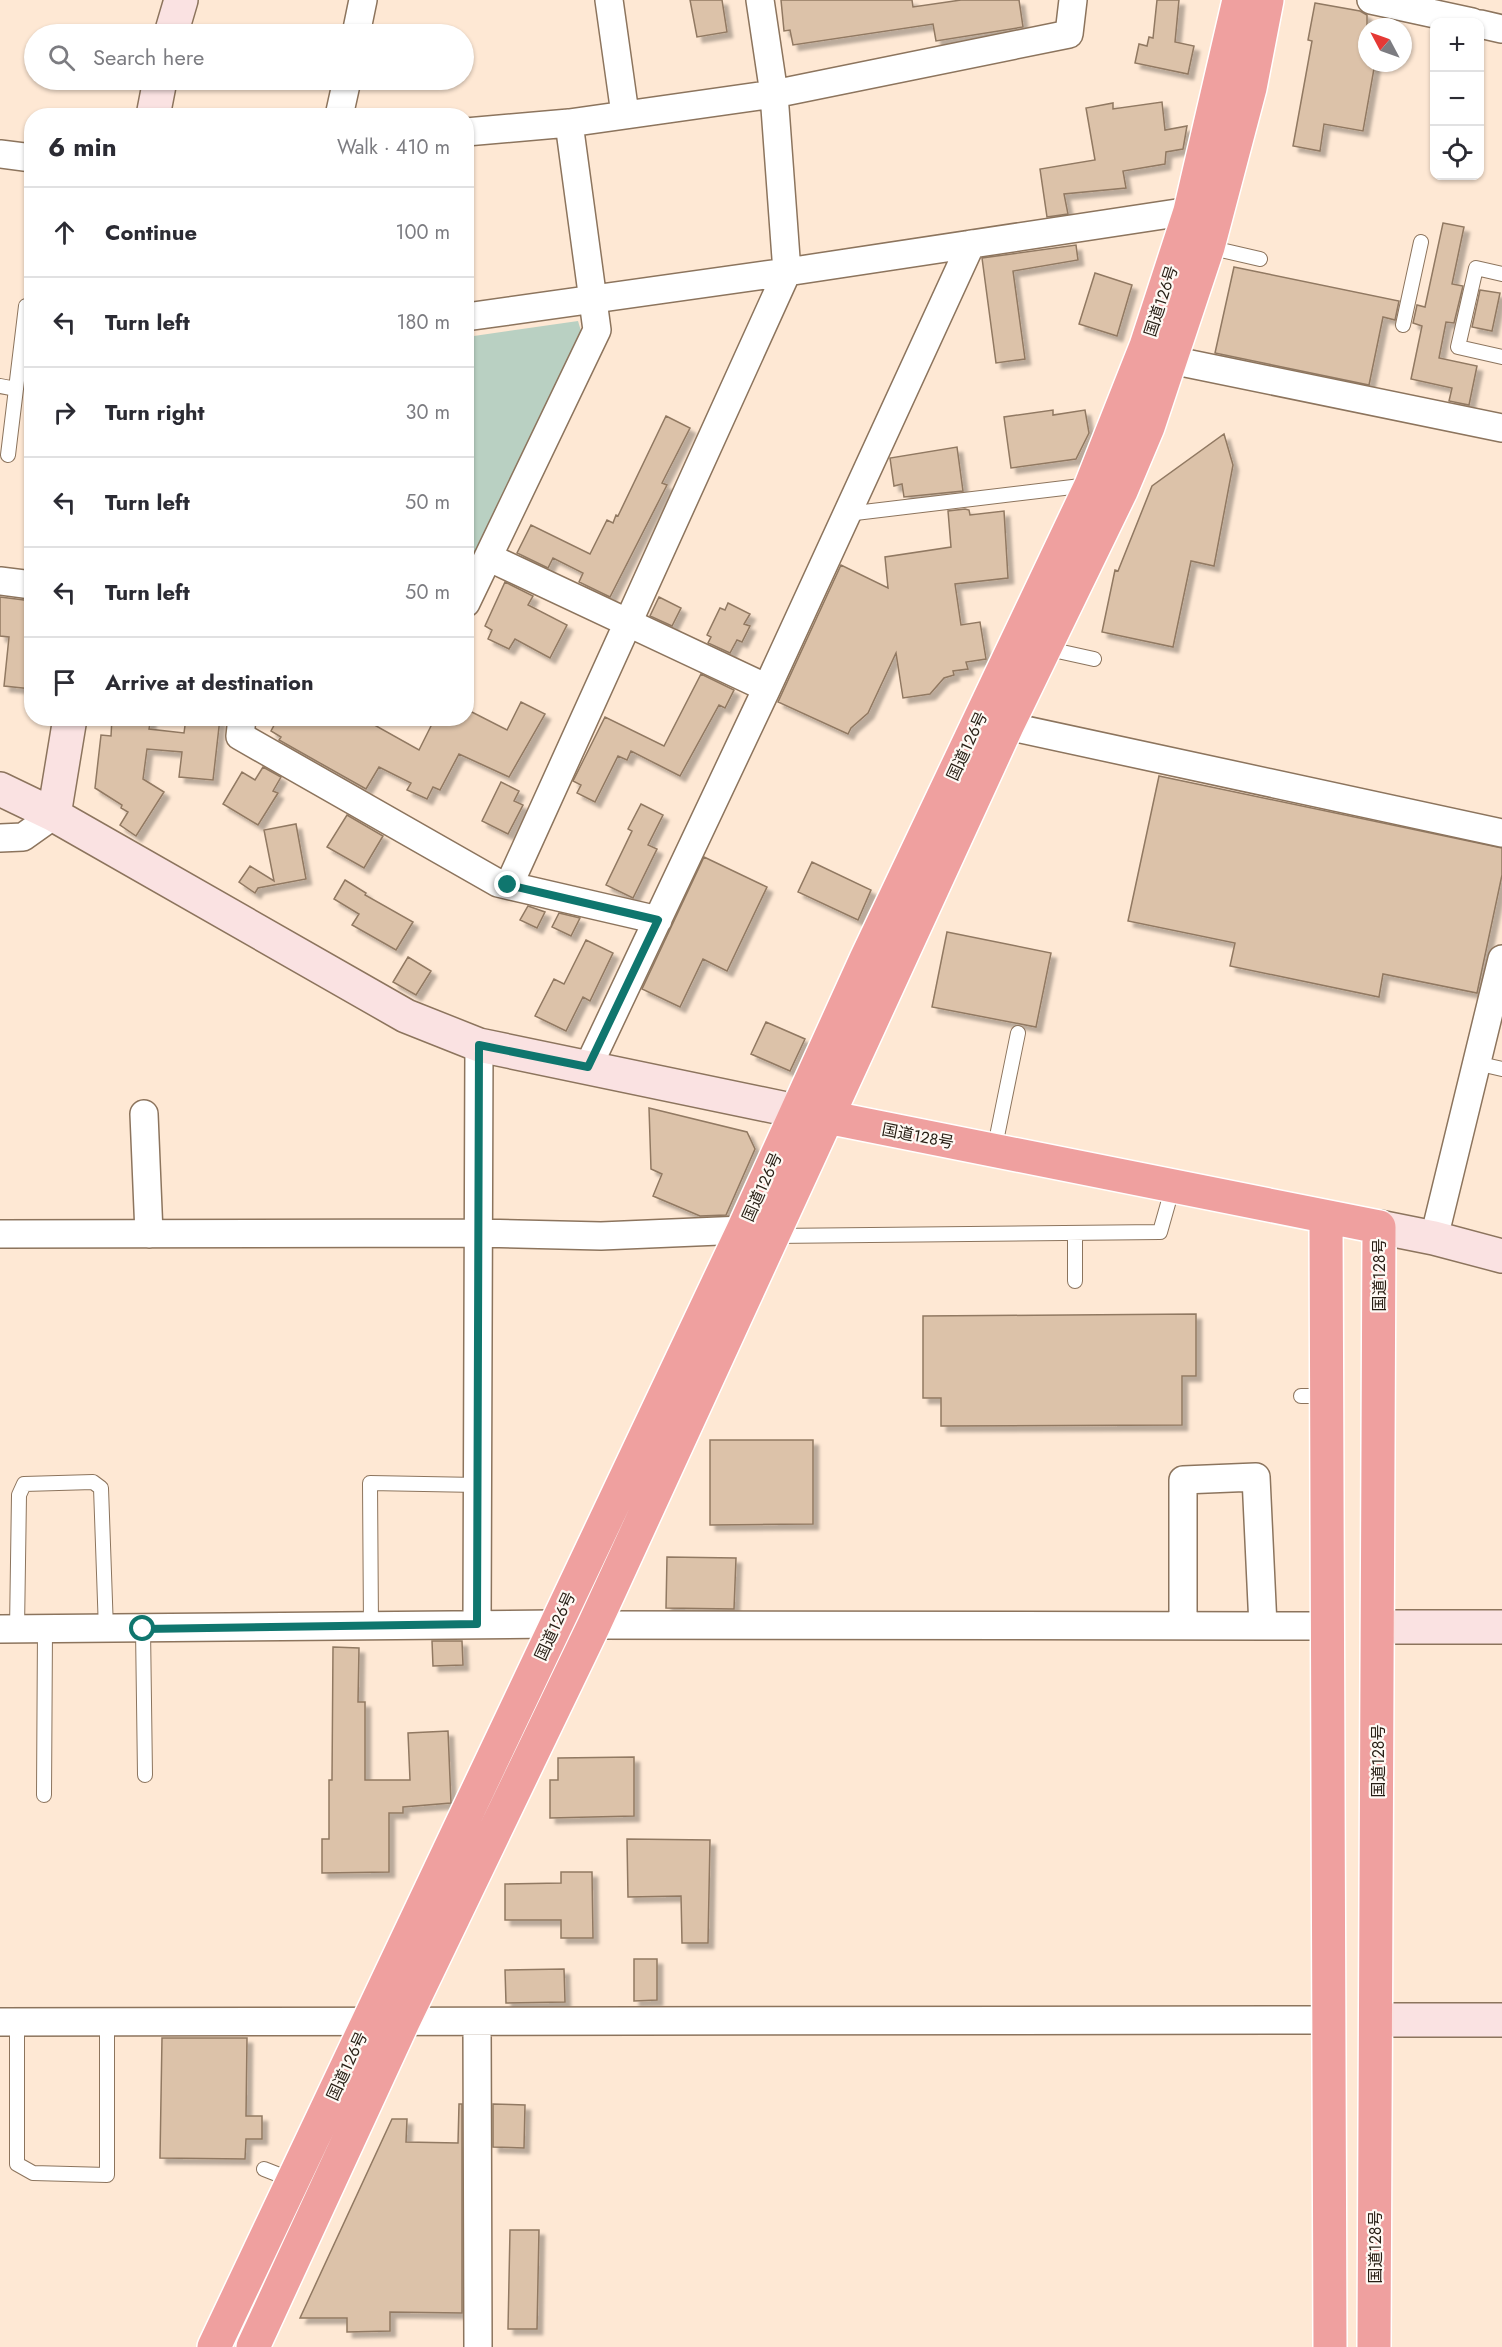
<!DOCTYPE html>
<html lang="en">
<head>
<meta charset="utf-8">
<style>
	body { margin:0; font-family:Jost,"Noto Sans JP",sans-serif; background:#f7f7f7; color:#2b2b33 }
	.controls { position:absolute; right:18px; top:18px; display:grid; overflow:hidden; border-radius:12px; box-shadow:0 2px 4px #0004 }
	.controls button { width:54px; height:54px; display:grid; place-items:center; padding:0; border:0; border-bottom:2px solid #e1e1e2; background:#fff; color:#2b2b33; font:30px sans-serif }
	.compass { position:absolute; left:1358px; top:18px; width:54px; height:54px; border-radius:50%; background:#fff; box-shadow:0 2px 4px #0004; rotate:311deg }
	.stop { position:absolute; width:18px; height:18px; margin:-14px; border:4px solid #0f766e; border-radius:50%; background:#fff }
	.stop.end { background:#0f766e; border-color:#fff; box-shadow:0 2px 6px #0008 }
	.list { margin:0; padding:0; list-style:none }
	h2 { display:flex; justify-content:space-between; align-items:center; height:78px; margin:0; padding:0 24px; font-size:26px }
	h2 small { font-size:20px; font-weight:400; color:#7c7c81 }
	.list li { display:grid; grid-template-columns:39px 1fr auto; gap:18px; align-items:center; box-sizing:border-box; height:90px; padding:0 24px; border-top:2px solid #e1e1e2 }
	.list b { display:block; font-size:22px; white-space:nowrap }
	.list em { font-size:20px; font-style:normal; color:#7c7c81 }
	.icon { flex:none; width:33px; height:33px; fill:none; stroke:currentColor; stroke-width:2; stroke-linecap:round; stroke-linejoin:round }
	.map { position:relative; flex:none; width:1502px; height:2347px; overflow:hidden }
	.search { position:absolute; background:#fff; box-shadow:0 2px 4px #0004; left:24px; top:24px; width:450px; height:66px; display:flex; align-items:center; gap:15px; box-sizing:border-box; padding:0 21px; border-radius:33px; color:#7c7c81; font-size:22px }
	.panel { position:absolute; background:#fff; box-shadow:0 2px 4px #0004; left:24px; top:108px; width:450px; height:618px; border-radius:24px }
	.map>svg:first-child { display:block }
</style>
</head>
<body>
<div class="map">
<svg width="1502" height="2347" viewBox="0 0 1502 2347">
	<defs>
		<filter id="shadow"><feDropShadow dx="5.5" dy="5.5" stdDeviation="1.5" flood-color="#0004"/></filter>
	</defs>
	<rect width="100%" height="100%" fill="#fee8d4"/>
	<path fill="#b9d0c2" d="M578 321 581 331 467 573V337Z"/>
	<path fill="#dcc2a9" stroke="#917962" stroke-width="1.5" filter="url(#shadow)" d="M690 0H722L727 32 697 37Z
		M781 0H912L913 7 961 0H1019L1023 27 936 41 933 24 793 45 790 30 784 31Z
		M1157 0H1179L1175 42 1194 46 1188 74 1135 63 1139 44 1147 46 1149 37 1153 38Z
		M1315 3 1360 11 1367 15V63H1375L1363 131 1324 124 1320 151 1293 146 1312 41 1308 40Z
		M1162 102 1165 130 1187 126 1183 149 1166 152 1165 164 1123 171 1126 188 1064 194 1068 214 1047 217 1040 169 1095 160 1086 108 1113 103V109Z
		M1443 223 1464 227 1452 284 1463 286 1454 323 1446 322 1439 358 1477 366 1469 405 1449 401 1452 388 1411 379 1422 326 1413 323 1417 305 1425 307Z
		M1076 245 1078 260 1013 271 1025 359 996 363 982 258Z
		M1234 267 1399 301 1395 320 1383 317 1369 385 1215 353Z
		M1095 273 1132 285 1117 336 1079 324Z
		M1480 290 1500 293 1492 331 1472 327Z
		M1053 410V415L1085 410 1089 433 1076 459 1011 468 1004 417Z
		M666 416 690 428 662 483 667 485 610 597 579 582 583 573 553 558 548 568 517 553 531 525 590 554 607 520 613 523 616 515 618 516Z
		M1224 434 1233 465 1214 566 1191 561 1173 647 1102 632 1115 570 1118 571 1152 486Z
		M957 447 963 491 904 497 902 484 894 486 890 458Z
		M965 509 969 510 970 515 1004 511 1008 578 955 584 961 625 980 622 986 659 966 662 968 669 953 671 954 675 944 678 930 694 903 698 896 653 868 713 851 728 848 734 778 702 841 565 888 588 885 557 951 547 948 511Z
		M505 582 533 596 528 605 567 625 550 658 515 639 509 649 488 639 492 630 485 626Z
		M0 597 32 601V689L4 686 9 637 0 636Z
		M659 597 681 608 672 626 650 616Z
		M728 603 750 614 744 624 750 626 742 642 737 640 730 653 708 643 711 637 707 635 720 608 725 610Z
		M701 674 734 690 725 708 719 705 680 776 631 751 627 760 618 756 595 802 577 793 581 785 573 781 605 717 664 746Z
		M521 702 545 714 509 777 459 754 440 790 433 787 427 799 407 790 411 783 379 767 366 789 279 740 281 737 271 731 278 718H362L419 750 435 718H466V709L507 730Z
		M112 718H151L149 729 184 733 186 718H220L213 780 179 777 182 752 147 749 143 779 164 792 136 836 120 825 128 812 121 808 122 805 95 788 101 735 111 736Z
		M263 767 281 777 273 791 278 793 258 825 223 804 242 772 255 780Z
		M1159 776 1502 848V875L1477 993 1383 974 1379 997 1230 966 1235 943 1128 921Z
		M501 782 519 791 514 801 523 805 508 834 482 821Z
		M641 804 663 815 648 845 657 849 633 898 606 885 632 831 628 829Z
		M347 815 383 836 364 868 327 847Z
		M296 824 306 879 258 888 255 893 239 882 250 866 274 881 264 830Z
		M704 857 767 887 727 971 703 959 680 1007 642 989Z
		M812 862 871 890 858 920 798 892Z
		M345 880 366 893 365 895 413 922 396 950 352 925 359 914 334 899Z
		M528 906 545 912 537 928 520 920Z
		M559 913 580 918 571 936 552 927Z
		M947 932 1051 953 1036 1027 932 1007Z
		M586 940 613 953 590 1001 583 997 566 1031 535 1016 554 979 564 984Z
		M408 957 431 971 416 995 393 982Z
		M766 1022 805 1039 790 1071 751 1054Z
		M649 1108 747 1132 755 1149 726 1215 700 1216 653 1196 662 1174 651 1169Z
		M1196 1314V1376H1182V1425L941 1426V1398H923V1316Z
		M710 1440H813V1524L710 1525Z
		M667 1557 736 1558 734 1609 666 1608Z
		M432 1641H462L463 1665 433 1666Z
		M333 1647 359 1648 358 1702H365V1780H410L408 1733 448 1731 451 1803 403 1807V1813H389V1872L322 1873V1839H329V1780H332Z
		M634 1757V1816L550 1818V1780H558V1758Z
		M627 1839 710 1840 708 1943H682L681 1896 628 1897Z
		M561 1872H592L593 1938H561V1920H505V1884L561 1883Z
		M634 1959H657V2000L634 2001Z
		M564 1969 565 2002 506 2003 505 1970Z
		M162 2038H247L246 2116H262V2139H246L245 2159 160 2158Z
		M459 2104H462V2313L390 2312V2331L347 2332V2318H300L392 2119H407L406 2142 458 2143Z
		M493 2104 525 2105 524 2148 493 2147Z
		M510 2230H539L537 2329H508Z"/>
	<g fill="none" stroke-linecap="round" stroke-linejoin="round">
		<g stroke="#8c745d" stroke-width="16">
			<path id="lane" d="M1208 247 1260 259
				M1502 274 1476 268 1458 347 1502 357
				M1403 325 1421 242
				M0 386 16 389
				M8 455 26 306
				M847 514 1089 485
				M1044 648 1094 659
				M1476 1063 1502 1069
				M994 1151 1018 1033
				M773 1236 1160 1232 1173 1186
				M1075 1281V1233
				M1301 1396H1327
				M371 1626 370 1483 478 1485
				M17 1629 19 1495 24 1484 93 1482 101 1488 106 1630
				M143 1629 145 1775
				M44 1795 45 1629
				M17 2022V2164L33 2173 107 2175V2022
				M264 2169 292 2180"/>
		</g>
		<g stroke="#8c745d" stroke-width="30">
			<path id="street" d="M609 0 625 114
				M1371 0 1472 22
				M1480 24 1502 29
				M356 34 363 0
				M339 116 347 80
				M466 132 569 123 774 94 1069 34 1073 0
				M0 154 32 158
				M466 317 787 272 1190 211
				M1171 360 1502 428
				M488 557 767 688
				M0 581 32 585
				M466 603 597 330 569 123
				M242 718 240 736 498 883 658 920
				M1007 726 1502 833
				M0 838 23 837 54 815
				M509 885 787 272 774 94 760 0
				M588 1067 767 688 971 244
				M144 1114 149 1234
				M0 1234 478 1233 601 1236 743 1230
				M1434 1238 1502 959
				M477 1624 479 1045
				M594 1625 1329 1626
				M1183 1626V1480L1256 1477 1263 1626
				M0 1629 555 1624
				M0 2022 1331 2020
				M477 2022 478 2347"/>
		</g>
		<g stroke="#8c745d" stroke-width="36">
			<path id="secondary" d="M171 34 181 0
				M153 116 160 80
				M0 789 54 815 406 1016 479 1045 796 1111
				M54 815 70 718
				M1379 1227 1434 1238 1502 1256
				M1379 1627H1502
				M1377 2020H1502"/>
		</g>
		<g stroke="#fff" stroke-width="36">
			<path id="highway" d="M807 1113 1379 1227 1374 2347
				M1326 1217 1330 2347
				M214 2347 743 1230 866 959 1091 485 1146 346 1190 211 1239 0
				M253 2347 403 2022 594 1625 1007 726 1121 491 1148 427 1208 247 1250 88 1267 0"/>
		</g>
		<use href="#lane" stroke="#fff" stroke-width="14"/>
		<use href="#street" stroke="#fff" stroke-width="27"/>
		<use href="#secondary" stroke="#fae2e2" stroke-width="33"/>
		<use href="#highway" stroke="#efa09f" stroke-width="33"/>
	</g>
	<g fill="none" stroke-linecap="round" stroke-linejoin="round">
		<path stroke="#0f766e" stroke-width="8" d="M143 1629 477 1624 479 1045 588 1067 658 920 508 885"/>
	</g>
	<g text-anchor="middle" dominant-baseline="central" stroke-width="4.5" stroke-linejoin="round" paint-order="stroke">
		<g font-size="16" fill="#261d13" stroke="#fef9f4">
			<text transform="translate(1161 301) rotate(-72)">国道126号</text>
			<text transform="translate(967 746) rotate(-65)">国道126号</text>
			<text transform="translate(918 1136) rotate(11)">国道128号</text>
			<text transform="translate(762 1187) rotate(-66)">国道126号</text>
			<text transform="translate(1379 1275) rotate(-90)">国道128号</text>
			<text transform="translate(555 1626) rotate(-65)">国道126号</text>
			<text transform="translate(1378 1761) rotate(-90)">国道128号</text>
			<text transform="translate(347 2066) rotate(-65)">国道126号</text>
			<text transform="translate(1375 2247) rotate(-90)">国道128号</text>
		</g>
	</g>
</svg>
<div class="controls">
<button>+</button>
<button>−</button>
<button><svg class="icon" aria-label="locate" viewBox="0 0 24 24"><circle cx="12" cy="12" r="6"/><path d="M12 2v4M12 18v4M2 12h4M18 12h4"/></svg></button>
</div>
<svg class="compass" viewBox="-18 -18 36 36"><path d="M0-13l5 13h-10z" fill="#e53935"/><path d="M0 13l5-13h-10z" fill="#7c7c81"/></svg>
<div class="stop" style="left:143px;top:1629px"></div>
<div class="stop end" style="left:508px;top:885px"></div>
<div class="search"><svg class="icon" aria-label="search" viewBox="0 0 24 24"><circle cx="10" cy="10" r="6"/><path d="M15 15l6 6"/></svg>Search here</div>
<section class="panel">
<h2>6 min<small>Walk · 410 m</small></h2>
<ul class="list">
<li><svg class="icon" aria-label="ahead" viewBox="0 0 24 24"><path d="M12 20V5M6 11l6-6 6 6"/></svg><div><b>Continue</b></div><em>100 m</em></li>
<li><svg class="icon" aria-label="left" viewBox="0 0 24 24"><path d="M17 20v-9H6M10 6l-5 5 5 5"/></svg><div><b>Turn left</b></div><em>180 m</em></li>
<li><svg class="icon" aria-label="right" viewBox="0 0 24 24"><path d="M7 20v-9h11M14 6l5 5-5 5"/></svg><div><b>Turn right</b></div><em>30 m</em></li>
<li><svg class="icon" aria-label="left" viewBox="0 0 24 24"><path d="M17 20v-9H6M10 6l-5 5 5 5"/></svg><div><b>Turn left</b></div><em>50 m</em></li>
<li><svg class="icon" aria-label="left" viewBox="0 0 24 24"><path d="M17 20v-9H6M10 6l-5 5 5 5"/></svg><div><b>Turn left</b></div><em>50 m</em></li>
<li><svg class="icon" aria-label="arrive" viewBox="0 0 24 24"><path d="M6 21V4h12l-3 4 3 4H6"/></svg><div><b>Arrive at destination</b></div></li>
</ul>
</section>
</div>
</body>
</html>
